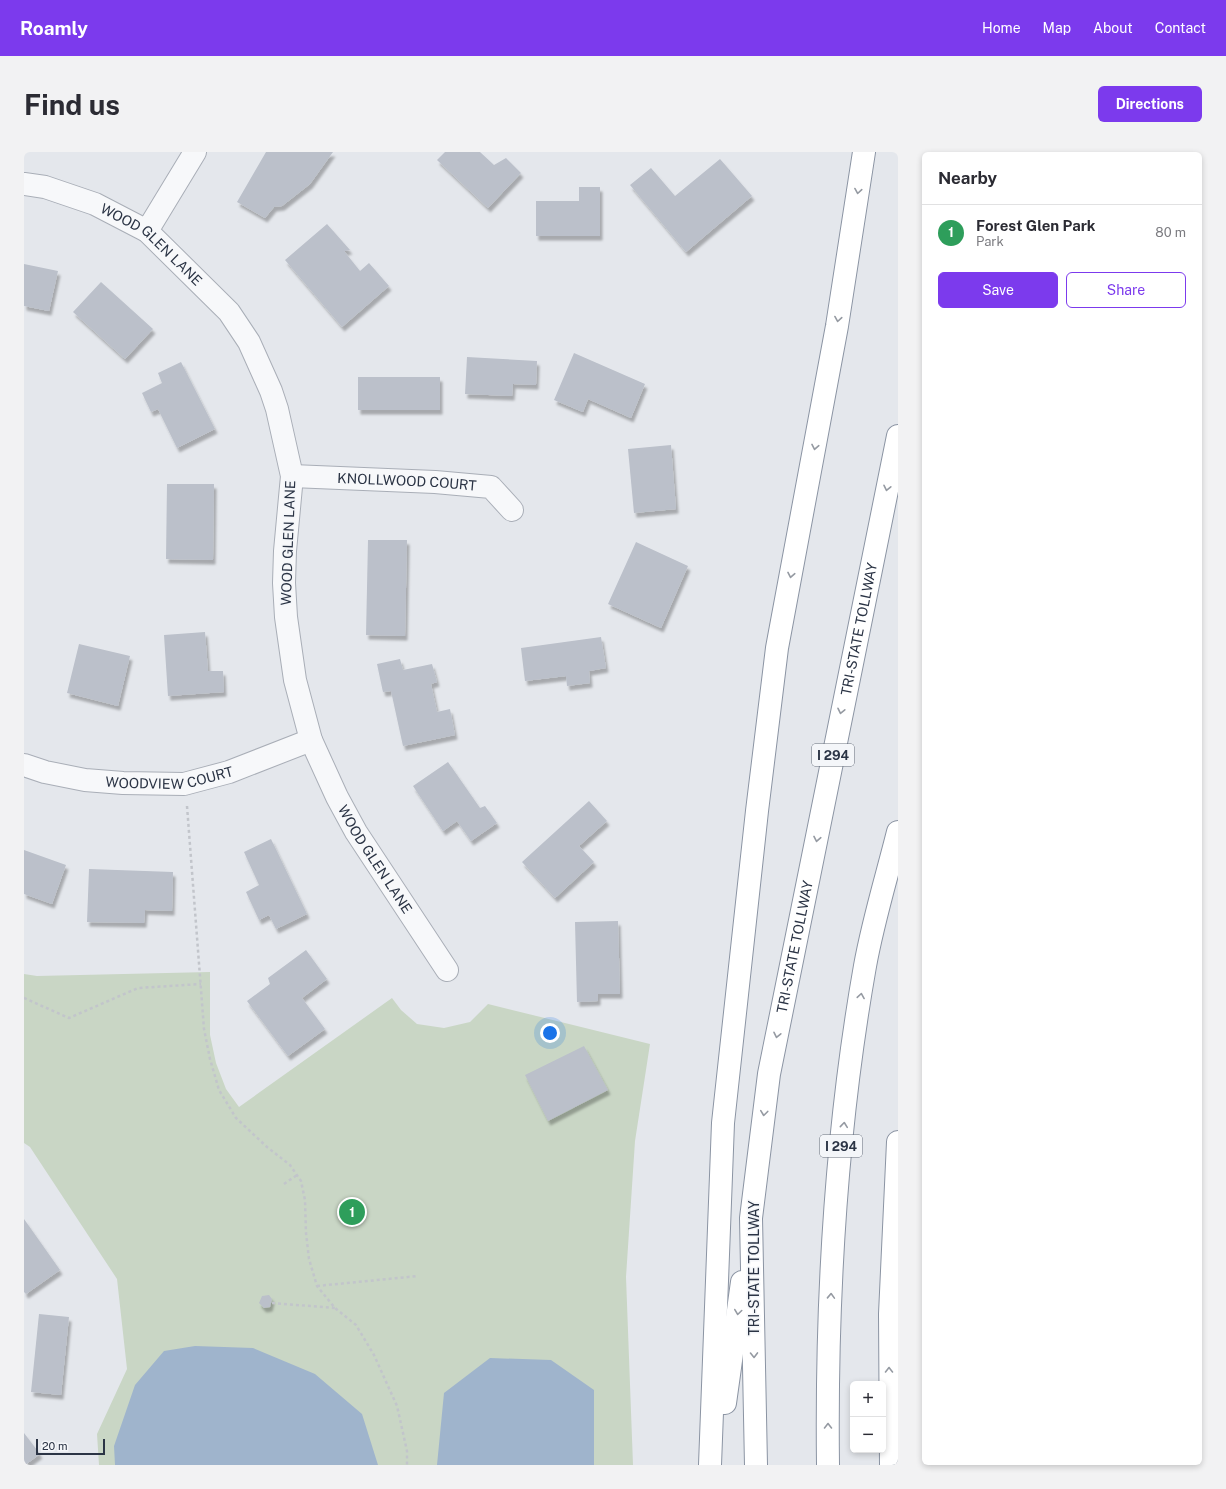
<!DOCTYPE html>
<html lang="en">
<head>
<meta charset="utf-8">
<style>
	body { margin:0; font-family:"Public Sans",sans-serif; background:#f2f2f3; color:#2b2b33 }
	.controls { position:absolute; right:12px; bottom:12px; display:grid; overflow:hidden; border-radius:6px; box-shadow:0 2px 6px #0003 }
	.controls button { width:36px; height:36px; display:grid; place-items:center; padding:0; border:0; border-bottom:1px solid #e1e1e2; background:#fff; color:#2b2b33; font:20px sans-serif }
	.scale { position:absolute; left:12px; bottom:10px; width:69px; box-sizing:border-box; padding-left:4px; border:2px solid #2b3445; border-top:0; font-size:11px; line-height:14px; white-space:nowrap; color:#2b3445; -webkit-text-stroke:3px #f4f6f9; paint-order:stroke }
	.you { position:absolute; left:526px; top:881px; width:14px; height:14px; margin:-10px; border:3px solid #fff; border-radius:50%; background:#1a73e8; box-shadow:0 0 0 6px #1a73e833 }
	.badge { display:grid; place-items:center; width:26px; height:26px; border-radius:50%; background:#7c3aed; color:#fff; font-size:13px; font-weight:700 }
	.pin { position:absolute; translate:-50% -50%; border:2px solid #fff; box-shadow:0 1px 4px #0006 }
	.list { margin:0; padding:0; list-style:none }
	h2 { display:flex; justify-content:space-between; align-items:center; height:52px; margin:0; padding:0 16px; font-size:17px }
	h2 small { font-size:13px; font-weight:400; color:#7c7c81 }
	.list li { display:grid; grid-template-columns:26px 1fr auto; gap:12px; align-items:center; box-sizing:border-box; height:56px; padding:0 16px; border-top:1px solid #e1e1e2 }
	.list b { display:block; font-size:15px; white-space:nowrap }
	.list p { margin:0; font-size:13px; white-space:nowrap; color:#7c7c81 }
	.list em { font-size:13px; font-style:normal; color:#7c7c81 }
	.actions { display:flex; gap:8px; padding:12px 16px }
	.actions a { flex:1; padding:9px 0; border:1px solid #7c3aed; border-radius:6px; text-align:center; font-size:14px; color:#7c3aed }
	.actions .main { background:#7c3aed; color:#fff }
	.map { position:relative; flex:none; width:874px; height:1313px; overflow:hidden; border-radius:6px }
	header { display:flex; align-items:center; gap:24px; box-sizing:border-box; height:56px; padding:0 20px; background:#7c3aed; color:#fff }
	header strong { font-size:19px }
	nav { display:flex; gap:22px; margin-inline-start:auto; font-size:14px }
	.intro { display:flex; align-items:center; justify-content:space-between; box-sizing:border-box; height:96px; padding:0 24px }
	h1 { margin:0; font-size:28px }
	.button { padding:10px 18px; border-radius:6px; background:#7c3aed; color:#fff; font-size:14px; font-weight:700 }
	main { display:flex; gap:24px; padding:0 24px }
	aside { flex:1; background:#fff; border-radius:6px; box-shadow:0 2px 6px #0003 }
	.map>svg:first-child { display:block }
</style>
</head>
<body>
<header>
<strong>Roamly</strong>
<nav><a>Home</a><a>Map</a><a>About</a><a>Contact</a></nav>
</header>
<div class="intro"><h1>Find us</h1><a class="button">Directions</a></div>
<main>
<div class="map">
<svg width="874" height="1313" viewBox="0 0 874 1313">
	<defs>
		<filter id="shadow"><feDropShadow dx="2.5" dy="4.5" stdDeviation="1" flood-color="#0004"/></filter>
	</defs>
	<rect width="100%" height="100%" fill="#e4e7ec"/>
	<path fill="#c9d6c5" d="M186 820V883L192 911 202 937 215 955 368 846 377 858 393 872 420 876 446 870 464 852 626 892 611 989 602 1125 609 1313H75L73 1282 103 1217 93 1127 6 995 0 991V822L13 824Z"/>
	<path fill="#9fb4cc" d="M171 1194 229 1196 291 1222 338 1262 354 1313H91L90 1294 111 1233 140 1199Z
		M466 1206 527 1208 570 1238V1313H413L420 1241Z"/>
	<path fill="#bbc0ca" filter="url(#shadow)" d="M242 0H309L286 32 258 54 250 55 241 66 213 50Z
		M421 0H456L470 13 482 6 497 21 464 56 413 8Z
		M696 7 728 44 662 100 606 33 627 16 651 44Z
		M555 35H576V84H512V49H555Z
		M303 72 326 98 320 99 336 119 345 111 365 134 318 175 261 108Z
		M0 112 34 119 25 159 0 154Z
		M77 130 129 177 101 207 49 160Z
		M550 201 621 232 607 266 564 247 559 260 530 248Z
		M443 205 513 209 512 233 489 232 488 244 441 242Z
		M157 210 191 277 153 296 134 257 127 260 118 241 138 231 134 221Z
		M334 225H416V258H334Z
		M647 293 652 357 610 361 604 297Z
		M143 332H190L189 408 142 407Z
		M344 388H383L381 484 342 483Z
		M612 390 664 414 637 476 584 452Z
		M181 480 184 519H199L200 540 144 544 140 483Z
		M577 485 582 516 565 519 566 531 543 534 542 524 501 529 497 496Z
		M55 492 106 504 94 554 43 541Z
		M376 507 379 518 408 512 413 530 407 532 413 560 426 557 431 583 379 594 367 539 359 540 353 512Z
		M424 610 456 656 461 654 473 671 447 689 433 669 419 679 389 634Z
		M565 649 583 669 555 694 570 710 531 746 498 710Z
		M247 687 283 762 252 777 245 763 235 768 222 740 235 733 220 700Z
		M0 698 42 713 28 752 0 742Z
		M65 717 149 720 148 759 121 758 120 771 63 770Z
		M594 769 596 842H574V849L553 850 551 770Z
		M282 798 303 827 278 846 301 877 264 904 223 849 246 832 244 826Z
		M560 894 584 938 524 969 501 923Z
		M0 1067 36 1118 2 1142 0 1140Z
		M245 1143 248 1147 246 1155 240 1156 235 1151 238 1144Z
		M15 1162 45 1165 37 1243 7 1240Z
		M0 1281 16 1302 1 1313H0Z"/>
	<g fill="none" stroke-linecap="round" stroke-linejoin="round">
		<g stroke="#a9aeb7" stroke-width="24">
			<g id="minor">
				<path id="s1" d="M0 32 21 35 71 52 123 79 205 160 225 190 247 239 253 257 268 324 261 399 260 431 262 465 271 528 287 588 313 645 332 680 423 818"/>
				<path d="M123 79 171 0"/>
				<path id="s2" d="M268 324 411 330 467 335 488 358"/>
				<path id="s3" d="M0 613 21 620 61 628 99 631 160 632 205 620 287 588"/>
			</g>
		</g>
		<g stroke="#8b94a3" stroke-width="24">
			<g id="highway">
				<path d="M701 1251 718 1130"/>
				<path d="M686 1313 699 971 733 659 753 496 813 174 840 0"/>
				<path id="s4" d="M732 1313 727 1066 745 922 874 284"/>
				<path d="M804 1313C802 1146 812 978 841 814 849 769 863 724 874 680"/>
				<path d="M867 1313 866 1162 874 990"/>
			</g>
		</g>
		<path stroke="#c2c5cb" stroke-width="2.5" stroke-dasharray="3 3" stroke-linecap="butt" d="M163 654 180 877 186 907 195 938 212 966 243 995 266 1013 277 1029 281 1048 282 1081 285 1107 293 1134 311 1156 332 1173 350 1203 373 1254 383 1299V1313
			M0 846 45 866 114 836 177 832
			M260 1032 273 1023
			M293 1134 394 1124
			M248 1151 311 1156"/>
		<use href="#minor" stroke="#f7f8fa" stroke-width="22"/>
		<use href="#highway" stroke="#fff" stroke-width="22"/>
	</g>
	<defs><path id="oneway-chevron" d="M-2-3.5L2.5 0L-2 3.5" fill="none" stroke-width="1.6" stroke-linecap="round" stroke-linejoin="round"/></defs>
	<g stroke="#959aa2">
		<use href="#oneway-chevron" transform="translate(834 39) rotate(99)"/>
		<use href="#oneway-chevron" transform="translate(814 167) rotate(99)"/>
		<use href="#oneway-chevron" transform="translate(791 295) rotate(101)"/>
		<use href="#oneway-chevron" transform="translate(863 336) rotate(102)"/>
		<use href="#oneway-chevron" transform="translate(767 423) rotate(101)"/>
		<use href="#oneway-chevron" transform="translate(817 559) rotate(102)"/>
		<use href="#oneway-chevron" transform="translate(793 687) rotate(101)"/>
		<use href="#oneway-chevron" transform="translate(837 844) rotate(-81)"/>
		<use href="#oneway-chevron" transform="translate(753 883) rotate(102)"/>
		<use href="#oneway-chevron" transform="translate(740 961) rotate(97)"/>
		<use href="#oneway-chevron" transform="translate(820 973) rotate(-84)"/>
		<use href="#oneway-chevron" transform="translate(807 1144) rotate(-88)"/>
		<use href="#oneway-chevron" transform="translate(714 1160) rotate(98)"/>
		<use href="#oneway-chevron" transform="translate(730 1203) rotate(89)"/>
		<use href="#oneway-chevron" transform="translate(865 1218) rotate(-90)"/>
		<use href="#oneway-chevron" transform="translate(804 1274) rotate(-90)"/>
	</g>
	<g text-anchor="middle" dominant-baseline="central" stroke-width="3" stroke-linejoin="round" paint-order="stroke">
		<g fill="#f4f6f9" stroke="#676e7b" stroke-width="1">
			<rect x="788" y="592" width="42" height="22" rx="3"/>
			<rect x="796" y="983" width="42" height="22" rx="3"/>
		</g>
		<g font-size="13" font-weight="bold" fill="#2b3445">
			<text x="809" y="603">I 294</text>
			<text x="817" y="994">I 294</text>
		</g>
		<g font-size="14" fill="#2b3445" stroke="#f4f6f9">
			<text stroke="none"><textPath href="#s1" startOffset="144">WOOD GLEN LANE</textPath></text>
			<text stroke="none"><textPath href="#s2" startOffset="115">KNOLLWOOD COURT</textPath></text>
			<text transform="translate(264 391) rotate(-88)">WOOD GLEN LANE</text>
			<text stroke="none"><textPath href="#s4" startOffset="846">TRI-STATE TOLLWAY</textPath></text>
			<text stroke="none"><textPath href="#s3" startOffset="148">WOODVIEW COURT</textPath></text>
			<text stroke="none"><textPath href="#s1" startOffset="828">WOOD GLEN LANE</textPath></text>
			<text stroke="none"><textPath href="#s4" startOffset="522">TRI-STATE TOLLWAY</textPath></text>
			<text transform="translate(730 1116) rotate(-90)">TRI-STATE TOLLWAY</text>
		</g>
	</g>
</svg>
<div class="controls">
<button>+</button>
<button>−</button>
</div>
<div class="scale">20 m</div>
<div class="you"></div>
<div class="pin badge" style="left:328px;top:1060px;background:#2e9e5b">1</div>
</div>
<aside>
<h2>Nearby<small></small></h2>
<ul class="list">
<li><span class="badge" style="background:#2e9e5b">1</span><div><b>Forest Glen Park</b><p>Park</p></div><em>80 m</em></li>
</ul>
<div class="actions"><a class="main">Save</a><a>Share</a></div>
</aside>
</main>
</body>
</html>
